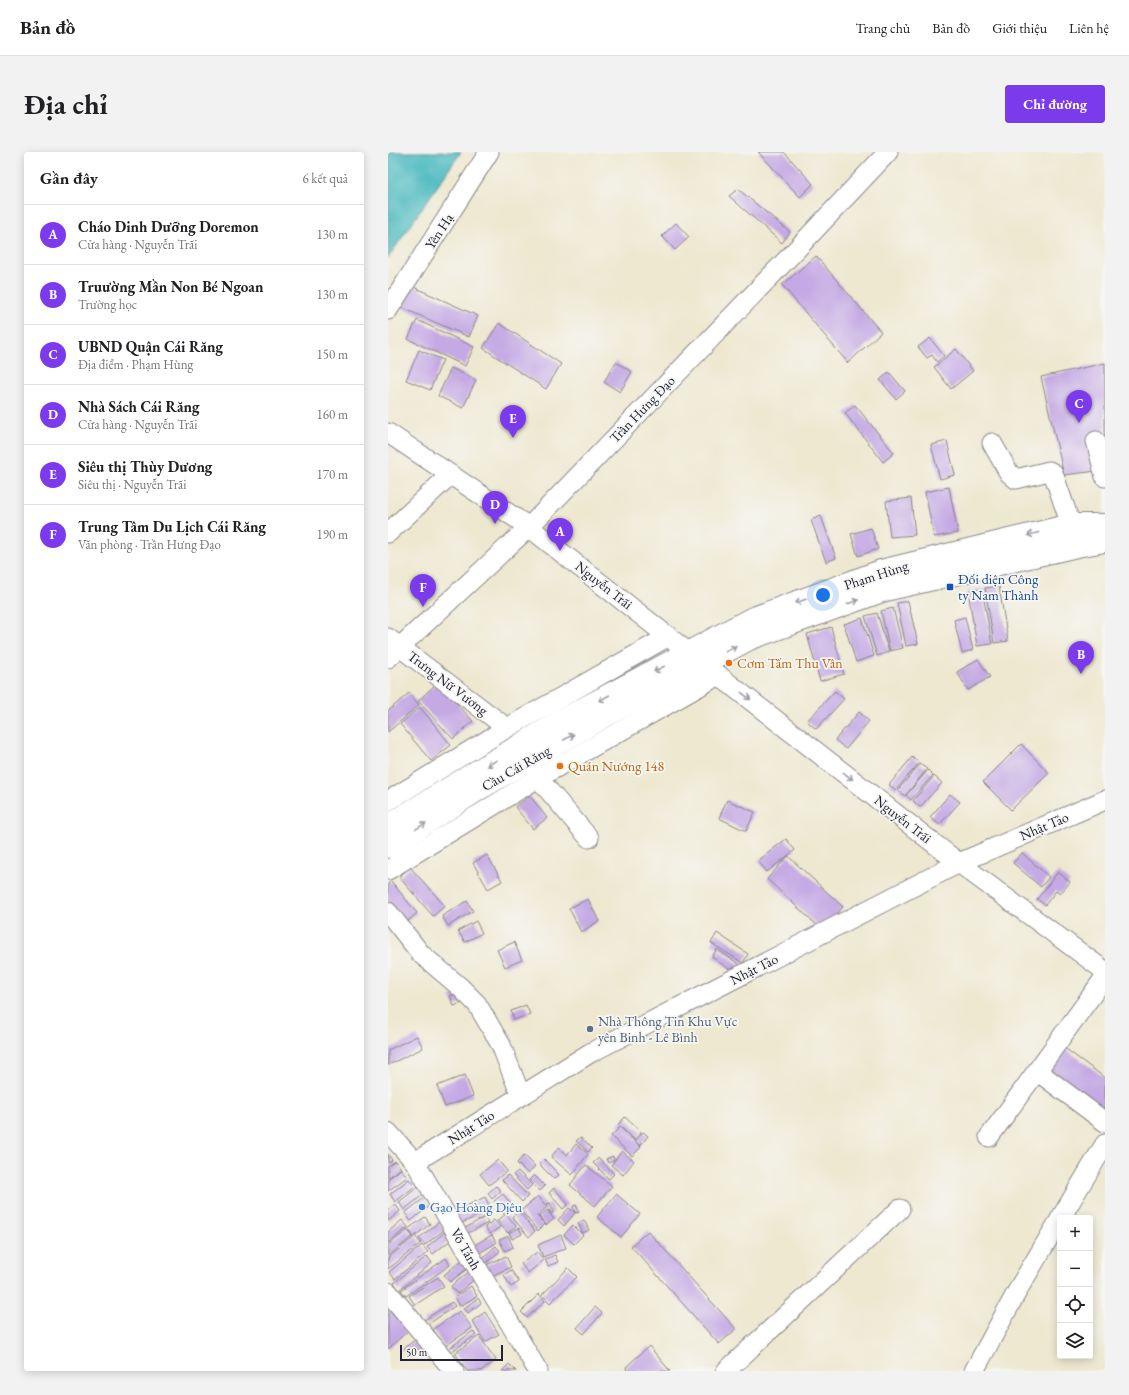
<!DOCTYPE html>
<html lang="vi">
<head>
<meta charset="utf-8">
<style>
	body { margin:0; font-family:"EB Garamond",serif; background:#f2f2f2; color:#202124 }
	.controls { position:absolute; right:12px; bottom:12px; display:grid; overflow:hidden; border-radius:4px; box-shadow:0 2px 10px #0003 }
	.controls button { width:36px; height:36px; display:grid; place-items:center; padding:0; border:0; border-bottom:1px solid #e0e0e0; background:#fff; color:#202124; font:20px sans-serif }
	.scale { position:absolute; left:12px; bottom:10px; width:103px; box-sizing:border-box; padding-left:4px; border:2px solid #22223b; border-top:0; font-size:11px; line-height:14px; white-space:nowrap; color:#22223b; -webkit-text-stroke:3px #f6f6f2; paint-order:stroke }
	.you { position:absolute; left:435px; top:443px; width:14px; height:14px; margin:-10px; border:3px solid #fff; border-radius:50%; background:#1a73e8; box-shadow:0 0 0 6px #1a73e833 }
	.badge { display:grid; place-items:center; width:26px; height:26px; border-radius:50%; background:#7c3aed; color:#fff; font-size:13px; font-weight:700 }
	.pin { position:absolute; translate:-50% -33px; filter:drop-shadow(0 1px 2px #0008) }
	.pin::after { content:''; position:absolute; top:21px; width:14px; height:12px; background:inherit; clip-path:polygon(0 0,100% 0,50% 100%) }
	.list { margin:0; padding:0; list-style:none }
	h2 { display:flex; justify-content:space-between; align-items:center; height:52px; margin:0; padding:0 16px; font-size:17px }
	h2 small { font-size:13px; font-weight:400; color:#757577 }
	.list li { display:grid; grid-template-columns:26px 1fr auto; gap:12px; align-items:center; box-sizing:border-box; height:60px; padding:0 16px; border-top:1px solid #e0e0e0 }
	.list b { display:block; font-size:15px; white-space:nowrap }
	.list p { margin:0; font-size:13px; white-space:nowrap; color:#757577 }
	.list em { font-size:13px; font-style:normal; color:#757577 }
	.icon { flex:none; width:22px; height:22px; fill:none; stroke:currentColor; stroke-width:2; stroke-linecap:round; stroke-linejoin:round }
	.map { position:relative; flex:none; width:717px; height:1219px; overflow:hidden; border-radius:4px }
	header { display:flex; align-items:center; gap:24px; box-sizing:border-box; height:56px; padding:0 20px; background:#fff; border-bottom:1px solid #e0e0e0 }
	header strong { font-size:19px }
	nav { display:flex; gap:22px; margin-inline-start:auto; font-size:14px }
	.intro { display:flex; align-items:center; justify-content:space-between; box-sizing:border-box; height:96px; padding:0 24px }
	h1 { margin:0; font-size:28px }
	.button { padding:10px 18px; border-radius:4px; background:#7c3aed; color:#fff; font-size:14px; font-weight:700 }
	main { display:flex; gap:24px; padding:0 24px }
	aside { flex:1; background:#fff; border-radius:4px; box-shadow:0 2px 10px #0003 }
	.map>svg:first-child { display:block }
</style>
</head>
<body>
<header>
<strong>Bản đồ</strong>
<nav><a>Trang chủ</a><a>Bản đồ</a><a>Giới thiệu</a><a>Liên hệ</a></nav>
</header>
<div class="intro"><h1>Địa chỉ</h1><a class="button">Chỉ đường</a></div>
<main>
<aside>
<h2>Gần đây<small>6 kết quả</small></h2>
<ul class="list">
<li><span class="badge">A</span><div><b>Cháo Dinh Dưỡng Doremon</b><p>Cửa hàng · Nguyễn Trãi</p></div><em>130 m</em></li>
<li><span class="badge">B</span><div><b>Truường Mần Non Bé Ngoan</b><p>Trường học</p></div><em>130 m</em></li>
<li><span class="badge">C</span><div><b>UBND Quận Cái Răng</b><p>Địa điểm · Phạm Hùng</p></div><em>150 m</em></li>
<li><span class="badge">D</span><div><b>Nhà Sách Cái Răng</b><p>Cửa hàng · Nguyễn Trãi</p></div><em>160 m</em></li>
<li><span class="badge">E</span><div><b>Siêu thị Thùy Dương</b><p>Siêu thị · Nguyễn Trãi</p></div><em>170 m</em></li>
<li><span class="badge">F</span><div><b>Trung Tâm Du Lịch Cái Răng</b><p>Văn phòng · Trần Hưng Đạo</p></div><em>190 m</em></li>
</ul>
</aside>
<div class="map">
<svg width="717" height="1219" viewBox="0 0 717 1219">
	<rect width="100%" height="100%" fill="#f6f6f2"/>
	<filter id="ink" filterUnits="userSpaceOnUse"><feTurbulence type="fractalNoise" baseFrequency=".025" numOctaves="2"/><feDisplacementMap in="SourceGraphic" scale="8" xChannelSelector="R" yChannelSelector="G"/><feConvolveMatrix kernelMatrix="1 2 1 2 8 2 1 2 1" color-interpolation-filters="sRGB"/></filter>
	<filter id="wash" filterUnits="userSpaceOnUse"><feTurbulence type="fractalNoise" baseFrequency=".012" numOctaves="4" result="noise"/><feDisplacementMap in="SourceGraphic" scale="16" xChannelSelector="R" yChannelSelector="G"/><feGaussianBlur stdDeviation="0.9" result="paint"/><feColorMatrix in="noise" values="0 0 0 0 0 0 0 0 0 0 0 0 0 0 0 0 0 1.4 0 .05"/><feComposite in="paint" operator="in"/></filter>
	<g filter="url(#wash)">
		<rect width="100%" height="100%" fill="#eee8d0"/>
		<path fill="#4bbac0" stroke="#366e7e" d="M0 0H73L0 106Z"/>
		<g id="blocks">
			<path fill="#c4a9e4" d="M370 0H396L425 32 412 45Z
				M350 37 402 80 394 91 341 44Z
				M288 71 301 85 287 98 274 84Z
				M428 104 493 180 460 211 394 133Z
				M21 133 90 164 81 185 12 155Z
				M29 168 86 195 77 214 20 187Z
				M111 171 173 212 158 237 95 196Z
				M542 186 556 204 549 210 544 203 539 206 530 195Z
				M568 197 585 219 563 237 546 215Z
				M31 198 55 208 42 238 18 228Z
				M228 210 244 220 232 240 216 230Z
				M717 211V318L676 323 653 225Z
				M63 216 88 228 75 256 50 244Z
				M501 220 517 239 508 247 492 228Z
				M467 253 506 301 495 310 457 261Z
				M559 289 567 323 552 327 543 293Z
				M561 335 570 381 546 385 537 340Z
				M523 346 527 383 502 385 498 349Z
				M433 364 448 406 438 410 423 368Z
				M483 376 490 397 470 404 463 382Z
				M611 434 620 489 606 491 597 436Z
				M594 437 604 492 589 494 580 439Z
				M520 449 530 492 518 494 509 451Z
				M505 456 515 496 502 499 493 459Z
				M489 461 501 500 489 504 477 464Z
				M577 465 585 498 574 501 566 468Z
				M474 466 486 504 468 510 456 472Z
				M443 475 456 522 432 529 419 482Z
				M590 507 602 525 580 538 569 520Z
				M49 531 85 569 65 587 30 549Z
				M447 539 456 547 428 577 419 569Z
				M21 541 31 553 0 580V559Z
				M32 555 63 593 43 609 12 572Z
				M471 560 481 569 458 597 447 588Z
				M633 592 661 621 623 658 595 630Z
				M524 605 531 611 508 638 501 633Z
				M532 612 539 617 517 644 510 638Z
				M540 618 545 623 523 648 518 643Z
				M546 624 554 631 532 655 525 649Z
				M562 642 572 650 551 673 542 665Z
				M142 644 159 666 145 677 127 655Z
				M339 648 367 660 358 679 331 666Z
				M398 687 407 698 379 720 370 709Z
				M634 701 661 725 653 735 625 711Z
				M99 703 114 729 100 737 85 711Z
				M400 704 455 755 434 778 379 727Z
				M22 715 57 754 45 764 11 725Z
				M670 720 682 730 672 742 668 739 657 753 649 747Z
				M3 729 29 761 18 771 0 750V732Z
				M200 747 211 769 193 780 181 756Z
				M79 749 85 759 60 774 54 764Z
				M88 769 94 781 77 790 70 779Z
				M329 781 360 802 355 811 323 791Z
				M126 790 134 808 117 815 109 798Z
				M329 797 352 813 347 821 324 805Z
				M77 838 81 848 66 854 62 844Z
				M138 853 142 862 126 868 123 859Z
				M29 884 35 896 0 913V898Z
				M674 894 717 926V964L655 919Z
				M77 923 85 944 57 955 49 934Z
				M237 965 253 980 247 988 230 973Z
				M232 975 253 995 244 1004 223 984Z
				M255 980 260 984 252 994 247 989Z
				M192 985 204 996 200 1000 188 989Z
				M188 992 200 1002 184 1023 163 1005 171 995 179 1003Z
				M234 999 246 1009 235 1023 223 1013Z
				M0 1002 4 1008 0 1011Z
				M136 1003 147 1014 140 1022 129 1011Z
				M225 1004 226 1008 220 1011 218 1007Z
				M211 1006 226 1022 221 1027 205 1011Z
				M156 1007 171 1023 166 1027 151 1012Z
				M110 1008 119 1019 101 1033 92 1022Z
				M7 1009 13 1016 0 1026V1014Z
				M198 1013 224 1034 207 1054 182 1033Z
				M13 1017 19 1025 0 1039V1027Z
				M130 1019 144 1033 139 1038 125 1023Z
				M120 1023 140 1044 134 1050 114 1028Z
				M146 1023 157 1034 152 1039 141 1028Z
				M21 1027 27 1034 7 1050 2 1042Z
				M108 1034 113 1039 104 1047 100 1041Z
				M30 1035 36 1042 16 1058 11 1050Z
				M166 1036 180 1052 175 1057 161 1041Z
				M115 1042 125 1055 115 1062 106 1049Z
				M228 1042 252 1062 233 1085 209 1065Z
				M150 1044 159 1055 149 1064 157 1072 150 1079 133 1059Z
				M97 1045 103 1057 70 1073 64 1061Z
				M36 1046 42 1053 23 1069 17 1061Z
				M162 1051 166 1060 163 1062 159 1052Z
				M7 1052 12 1059 0 1069V1058Z
				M188 1053 191 1060 187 1061 185 1054Z
				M181 1056 187 1061 176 1074 170 1068Z
				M159 1058 166 1067 158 1073 151 1065Z
				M130 1059 147 1079 141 1085 124 1065Z
				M118 1062 128 1074 120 1081 109 1069Z
				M37 1065 42 1072 27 1084 33 1091 0 1117V1106L26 1085 20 1077Z
				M97 1065 100 1071 80 1081 77 1076Z
				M14 1068 20 1075 0 1091V1080Z
				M106 1068 112 1075 102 1082 97 1075Z
				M196 1068 201 1078 195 1081 190 1071Z
				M51 1070 56 1078 37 1093 31 1086Z
				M185 1073 195 1083 186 1092 176 1083Z
				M131 1076 134 1082 124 1087 121 1081Z
				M19 1078 25 1084 0 1104V1093Z
				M58 1079 64 1087 45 1102 39 1095Z
				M260 1079 348 1177 331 1192 243 1094Z
				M104 1083 108 1091 88 1103 83 1095Z
				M173 1083 178 1096 155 1105 150 1093Z
				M120 1084 125 1095 117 1099 111 1088Z
				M34 1093 40 1100 7 1127 1 1120Z
				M108 1094 112 1099 95 1114 91 1109Z
				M149 1100 156 1108 140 1121 133 1112Z
				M167 1103 170 1110 160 1114 157 1107Z
				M39 1104 44 1111 11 1138 6 1131Z
				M118 1104 123 1115 101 1125 96 1114Z
				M58 1106 62 1113 18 1144 13 1138Z
				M75 1107 81 1115 62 1130 56 1123Z
				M180 1116 189 1125 162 1151 154 1143Z
				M123 1118 131 1130 123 1135 116 1123Z
				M82 1119 88 1126 69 1142 63 1134Z
				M50 1125 56 1134 27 1153 21 1144Z
				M83 1134 89 1144 72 1154 67 1145Z
				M151 1142 157 1149 139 1166 133 1160Z
				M90 1146 93 1151 80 1161 76 1156Z
				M64 1150 67 1154 39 1173 36 1168Z
				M4 1153 24 1175 0 1197V1156Z
				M207 1155 214 1161 196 1182 189 1176Z
				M72 1159 84 1176 56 1195 45 1177Z
				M97 1160 111 1182 97 1190 84 1169Z
				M85 1179 88 1183 63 1200 60 1197Z
				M32 1184 38 1192 22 1203 16 1196Z
				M91 1184 108 1208 93 1219H79L67 1201Z
				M261 1194 282 1219H239L238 1215Z
				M121 1212 128 1219H114Z"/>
		</g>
	</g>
	<g filter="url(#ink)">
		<use href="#blocks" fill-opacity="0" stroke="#888586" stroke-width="1"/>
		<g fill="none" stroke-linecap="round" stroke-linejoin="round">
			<g stroke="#888586" stroke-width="21">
				<path id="minor" d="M0 158 101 0
					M0 281 141 375 301 501
					M708 289 717 325
					M604 291 621 321 628 327 661 319 665 321 683 373
					M0 381 62 323
					M0 486 119 576
					M0 506 141 375 407 99 500 0
					M316 512 571 711 717 819
					M150 626 201 686
					M0 649 119 576 281 484
					M0 718 150 626 331 523
					M0 760 33 802 72 835 89 852 113 893 133 944
					M649 919 717 970
					M0 980 27 1010 150 1219
					M601 985 717 825
					M27 1010 202 901 571 711 717 648
					M0 1140 66 1219
					M338 1219 512 1057
					M586 1219 632 1134 717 992"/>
			</g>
			<g stroke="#888586" stroke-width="24">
				<path id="highway" d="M0 673 172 569 363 467 493 419 683 373H717
					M0 695 93 636 219 563 361 487 497 438 689 394 717 389"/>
			</g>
			<use href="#minor" stroke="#fff" stroke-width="19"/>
			<use href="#highway" stroke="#fff" stroke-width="22"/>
		</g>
		<defs><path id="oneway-shaft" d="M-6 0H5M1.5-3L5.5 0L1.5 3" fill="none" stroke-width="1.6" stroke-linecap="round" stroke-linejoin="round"/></defs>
		<g stroke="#9c9ca7">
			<use href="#oneway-shaft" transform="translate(645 382) rotate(166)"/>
			<use href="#oneway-shaft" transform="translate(413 449) rotate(160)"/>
			<use href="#oneway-shaft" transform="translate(465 450) rotate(-20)"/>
			<use href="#oneway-shaft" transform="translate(343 497) rotate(-28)"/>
			<use href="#oneway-shaft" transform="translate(271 517) rotate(152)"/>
			<use href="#oneway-shaft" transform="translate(358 544) rotate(38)"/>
			<use href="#oneway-shaft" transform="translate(216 546) rotate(152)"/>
			<use href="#oneway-shaft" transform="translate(181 585) rotate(-30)"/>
			<use href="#oneway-shaft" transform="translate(104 611) rotate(149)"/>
			<use href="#oneway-shaft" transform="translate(460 624) rotate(38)"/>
			<use href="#oneway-shaft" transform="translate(33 674) rotate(-32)"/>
		</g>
	</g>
	<rect fill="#1a4fb4" stroke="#f6f6f2" stroke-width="1.5" x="558" y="431" width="8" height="8" rx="2"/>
	<g fill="#e8710a" stroke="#f6f6f2" stroke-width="1.5">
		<circle cx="341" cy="511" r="4"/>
		<circle cx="172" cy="614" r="4"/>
	</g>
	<circle fill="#5c6f8a" stroke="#f6f6f2" stroke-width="1.5" cx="202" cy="877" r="4"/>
	<circle fill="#3f7fe0" stroke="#f6f6f2" stroke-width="1.5" cx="34" cy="1055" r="4"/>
	<g text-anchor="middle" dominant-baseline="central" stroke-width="3.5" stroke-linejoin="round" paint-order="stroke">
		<g font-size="14" fill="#22223b" stroke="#f6f6f2">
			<text transform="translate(51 79) rotate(-57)">Yên Hạ</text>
			<text transform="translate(254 257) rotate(-46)">Trần Hưng Đạo</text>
			<text transform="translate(488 423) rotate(-18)">Phạm Hùng</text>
			<text transform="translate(216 433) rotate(38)">Nguyễn Trãi</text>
			<text transform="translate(60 531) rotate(37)">Trưng Nữ Vương</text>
			<text transform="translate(128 616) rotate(-30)">Cầu Cái Răng</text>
			<text transform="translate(515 667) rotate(38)">Nguyễn Trãi</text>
			<text transform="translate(656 674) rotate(-23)">Nhật Tảo</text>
			<text transform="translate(366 817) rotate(-27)">Nhật Tảo</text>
			<text transform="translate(83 975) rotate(-32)">Nhật Tảo</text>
			<text transform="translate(78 1097) rotate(60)">Võ Tánh</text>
		</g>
		<g font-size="14" fill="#164399" stroke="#f6f6f2" text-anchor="start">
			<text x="570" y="427">Đối diện Công<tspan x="570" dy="16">ty Nam Thành</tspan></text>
		</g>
		<g font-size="14" fill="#c56008" stroke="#f6f6f2" text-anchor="start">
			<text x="349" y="511">Cơm Tấm Thu Vân</text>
			<text x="180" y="614">Quán Nướng 148</text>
		</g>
		<g font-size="14" fill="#4e5e75" stroke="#f6f6f2" text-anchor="start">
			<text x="210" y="869">Nhà Thông Tin Khu Vực<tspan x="210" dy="16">yên Binh - Lê Bình</tspan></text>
		</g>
		<g font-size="14" fill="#366cbe" stroke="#f6f6f2" text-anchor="start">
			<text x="42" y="1055">Gạo Hoàng Dịêu</text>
		</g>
	</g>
</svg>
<div class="controls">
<button>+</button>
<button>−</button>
<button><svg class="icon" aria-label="locate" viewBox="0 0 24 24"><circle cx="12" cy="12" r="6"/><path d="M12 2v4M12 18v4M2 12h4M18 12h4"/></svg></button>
<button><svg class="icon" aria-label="layers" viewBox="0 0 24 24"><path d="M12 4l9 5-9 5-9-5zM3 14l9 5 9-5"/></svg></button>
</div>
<div class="scale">50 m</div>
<div class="you"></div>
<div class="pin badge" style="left:172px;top:399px">A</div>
<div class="pin badge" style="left:693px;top:522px">B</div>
<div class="pin badge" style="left:691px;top:271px">C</div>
<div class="pin badge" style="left:107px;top:372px">D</div>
<div class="pin badge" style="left:125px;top:286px">E</div>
<div class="pin badge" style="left:35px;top:455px">F</div>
</div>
</main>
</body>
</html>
